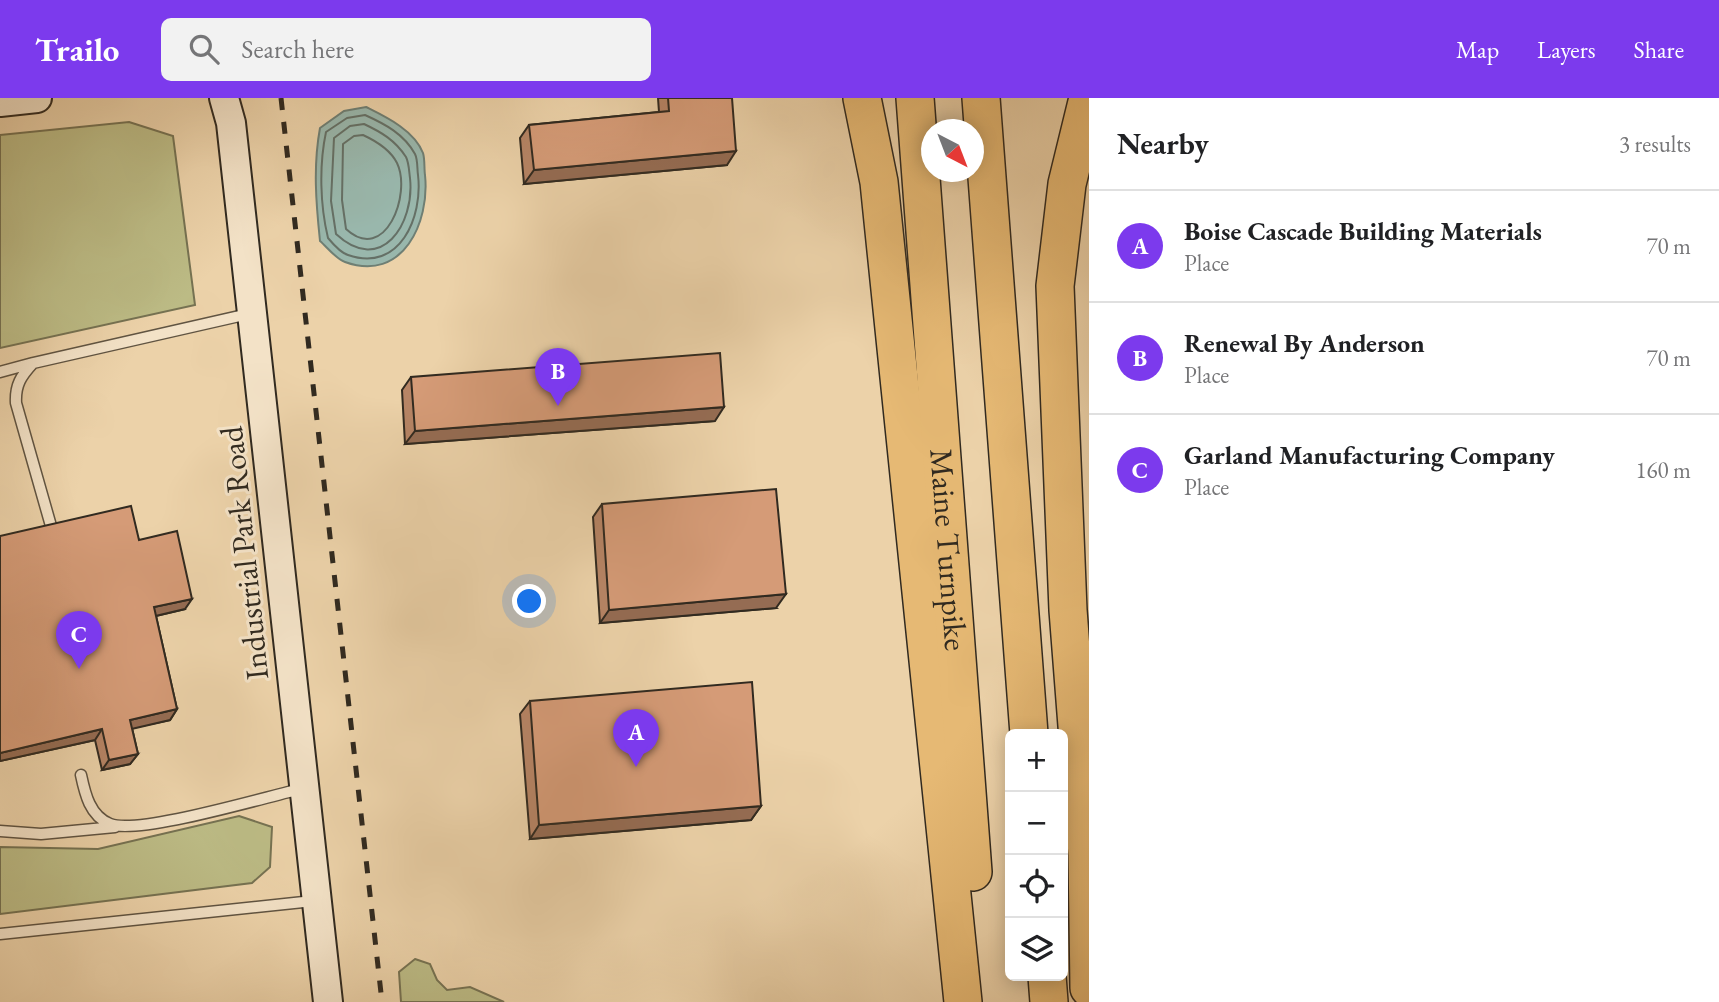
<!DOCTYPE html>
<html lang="en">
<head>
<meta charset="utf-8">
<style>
	body { margin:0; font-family:"EB Garamond",serif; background:#f2f2f2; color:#202124 }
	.controls { position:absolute; right:21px; bottom:21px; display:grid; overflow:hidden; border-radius:10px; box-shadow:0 4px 18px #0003 }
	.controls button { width:63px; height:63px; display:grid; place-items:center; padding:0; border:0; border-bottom:2px solid #e0e0e0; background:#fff; color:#202124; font:35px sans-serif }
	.compass { position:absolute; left:921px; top:21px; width:63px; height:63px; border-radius:50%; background:#fff; box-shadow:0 4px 18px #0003; rotate:138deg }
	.you { position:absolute; left:530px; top:504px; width:24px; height:24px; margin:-18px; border:5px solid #fff; border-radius:50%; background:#1a73e8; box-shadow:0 0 0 10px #1a73e833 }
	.badge { display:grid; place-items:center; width:46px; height:46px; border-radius:50%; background:#7c3aed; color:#fff; font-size:23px; font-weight:700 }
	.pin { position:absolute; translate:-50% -58px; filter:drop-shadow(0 2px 4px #0008) }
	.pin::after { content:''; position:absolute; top:37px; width:24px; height:21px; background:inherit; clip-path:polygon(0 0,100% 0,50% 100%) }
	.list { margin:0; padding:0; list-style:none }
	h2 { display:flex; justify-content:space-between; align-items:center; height:91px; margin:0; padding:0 28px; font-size:30px }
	h2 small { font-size:23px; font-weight:400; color:#757577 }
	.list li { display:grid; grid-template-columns:46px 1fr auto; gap:21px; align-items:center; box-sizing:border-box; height:112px; padding:0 28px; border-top:2px solid #e0e0e0 }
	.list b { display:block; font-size:26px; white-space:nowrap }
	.list p { margin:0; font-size:23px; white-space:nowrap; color:#757577 }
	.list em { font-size:23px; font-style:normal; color:#757577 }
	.icon { flex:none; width:38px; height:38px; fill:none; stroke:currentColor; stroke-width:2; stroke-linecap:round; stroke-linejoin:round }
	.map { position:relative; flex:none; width:1089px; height:904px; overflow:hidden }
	header { display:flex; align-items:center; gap:42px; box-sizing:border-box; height:98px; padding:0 35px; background:#7c3aed; color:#fff }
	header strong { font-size:33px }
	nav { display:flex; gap:38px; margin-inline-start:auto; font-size:24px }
	.search { width:490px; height:63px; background:#f2f2f2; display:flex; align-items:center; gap:18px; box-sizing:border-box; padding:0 24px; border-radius:10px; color:#757577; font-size:26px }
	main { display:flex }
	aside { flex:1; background:#fff }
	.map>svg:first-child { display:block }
</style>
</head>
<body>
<header>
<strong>Trailo</strong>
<div class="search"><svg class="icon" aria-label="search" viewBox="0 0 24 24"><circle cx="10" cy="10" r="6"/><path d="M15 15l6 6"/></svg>Search here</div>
<nav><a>Map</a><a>Layers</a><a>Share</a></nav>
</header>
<main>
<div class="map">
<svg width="1089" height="904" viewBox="0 0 1089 904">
	<rect width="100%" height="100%" fill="#ecd2a9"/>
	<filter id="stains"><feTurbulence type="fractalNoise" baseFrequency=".00286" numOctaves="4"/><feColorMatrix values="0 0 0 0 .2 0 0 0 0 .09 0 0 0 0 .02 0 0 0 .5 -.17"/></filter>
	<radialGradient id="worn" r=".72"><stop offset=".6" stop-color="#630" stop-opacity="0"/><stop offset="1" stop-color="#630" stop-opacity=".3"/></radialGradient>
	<path fill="#bcbb85" stroke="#767252" stroke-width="2" d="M129 24 173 38 195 207 0 250V37Z
		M239 718 272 729 270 769 252 785 0 816V749L98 751Z
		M415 861 430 866 437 882 447 892 470 889 504 904H401L399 874Z"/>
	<path fill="#99b7ac" stroke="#6f7f74" stroke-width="2" d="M366 9C386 19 414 32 423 55 425 61 424 71 425 77 430 124 403 185 345 164 336 161 327 149 320 143 316 105 313 68 320 30L344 13Z"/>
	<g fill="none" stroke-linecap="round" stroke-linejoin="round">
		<path stroke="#657066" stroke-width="2" d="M365 17C385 26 404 36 415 56 418 62 417 71 418 77 423 119 400 175 348 157 341 155 333 146 328 140 320 107 319 67 326 34L347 20Z
			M364 26C381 34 395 42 406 59 409 65 409 73 410 80 415 126 381 178 336 136L331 103 334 40 350 28Z
			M363 37C376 43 390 51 397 65 412 96 385 167 346 131L342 102 343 46 354 38Z"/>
		<g stroke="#605442" stroke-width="13">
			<path id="lane" d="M0 274 33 265
				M53 435 16 305C15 287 21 278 33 265L248 216
				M81 677C85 696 90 718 110 726 139 737 265 699 301 691
				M0 733 41 736 115 729
				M0 836 313 803"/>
		</g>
		<g stroke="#312a20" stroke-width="32">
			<path id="secondary" d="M224 0 231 25 328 904
				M0 4 37 0"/>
		</g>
		<g stroke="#312a20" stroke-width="40">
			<g id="highway">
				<path d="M862 0 879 84 963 904"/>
				<path id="s1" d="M915 0 973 774"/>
				<path d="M981 0 1029 636"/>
				<path d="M1088 0 1067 86 1055 188 1068 512 1087 756 1089 890"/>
				<path d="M1047 878 1049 904"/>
			</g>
		</g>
		<use href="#lane" stroke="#f3e2c7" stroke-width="10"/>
		<use href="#secondary" stroke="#f3e2c7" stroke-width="28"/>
		<use href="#highway" stroke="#e6b974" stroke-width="37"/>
		<path stroke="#312a20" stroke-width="5" stroke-dasharray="12 12" stroke-linecap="butt" d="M281 0 382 904"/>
	</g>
	<path fill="#b78566" stroke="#312a20" stroke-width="2" d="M658 0H732L727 67 524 86 520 40 529 27 659 14Z
		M411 279 715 323 405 346 402 292Z
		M602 406 776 510 600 525 593 419Z
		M0 438 139 442 185 511 156 518 177 611 170 622 132 630 138 656 130 666 102 672 95 642 0 663Z
		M530 603 761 708 751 722 530 741 520 616Z"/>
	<path fill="#956c53" stroke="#312a20" stroke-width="2" d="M736 53 727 67 524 86 534 72Z
		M724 309 715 323 405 346 415 333Z
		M786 496 776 510 600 525 609 512Z
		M192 501 185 511 147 520 154 509Z
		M177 611 170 622 123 633 130 622Z
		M102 631 95 642 0 663V655Z
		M138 656 130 666 102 672 109 662Z
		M761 708 751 722 530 741 539 727Z"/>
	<path fill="#d59b77" stroke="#312a20" stroke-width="2" d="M668 0H732L736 53 534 72 529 27 669 13Z
		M720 255 724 309 415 333 411 279Z
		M776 391 786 496 609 512 602 406Z
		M131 408 139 442 177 433 192 501 154 509 177 611 130 622 138 656 109 662 102 631 0 655V438Z
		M752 584 761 708 539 727 530 603Z"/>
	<g text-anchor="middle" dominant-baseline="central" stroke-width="6" stroke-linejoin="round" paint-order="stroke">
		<g font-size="32" fill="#312a20" stroke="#f3e2c7">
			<text stroke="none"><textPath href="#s1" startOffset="453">Maine Turnpike</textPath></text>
			<text transform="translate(244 455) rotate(-96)">Industrial Park Road</text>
		</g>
	</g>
	<rect width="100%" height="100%" filter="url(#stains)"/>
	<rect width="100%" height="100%" fill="url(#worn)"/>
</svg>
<div class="controls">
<button>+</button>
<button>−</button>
<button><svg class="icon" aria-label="locate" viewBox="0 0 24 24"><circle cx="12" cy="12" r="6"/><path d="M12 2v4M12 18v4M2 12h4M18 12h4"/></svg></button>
<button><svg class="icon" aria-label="layers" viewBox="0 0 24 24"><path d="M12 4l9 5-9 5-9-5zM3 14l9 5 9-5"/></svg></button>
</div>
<svg class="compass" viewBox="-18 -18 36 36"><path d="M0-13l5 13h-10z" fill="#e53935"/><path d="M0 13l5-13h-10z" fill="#757577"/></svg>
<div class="you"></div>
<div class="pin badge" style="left:636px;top:669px">A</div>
<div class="pin badge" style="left:558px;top:308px">B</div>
<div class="pin badge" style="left:79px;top:571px">C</div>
</div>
<aside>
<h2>Nearby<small>3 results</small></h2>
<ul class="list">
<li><span class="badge">A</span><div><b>Boise Cascade Building Materials</b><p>Place</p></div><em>70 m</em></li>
<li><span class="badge">B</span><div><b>Renewal By Anderson</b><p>Place</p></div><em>70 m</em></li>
<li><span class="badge">C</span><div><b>Garland Manufacturing Company</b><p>Place</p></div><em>160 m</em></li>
</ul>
</aside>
</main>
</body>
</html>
